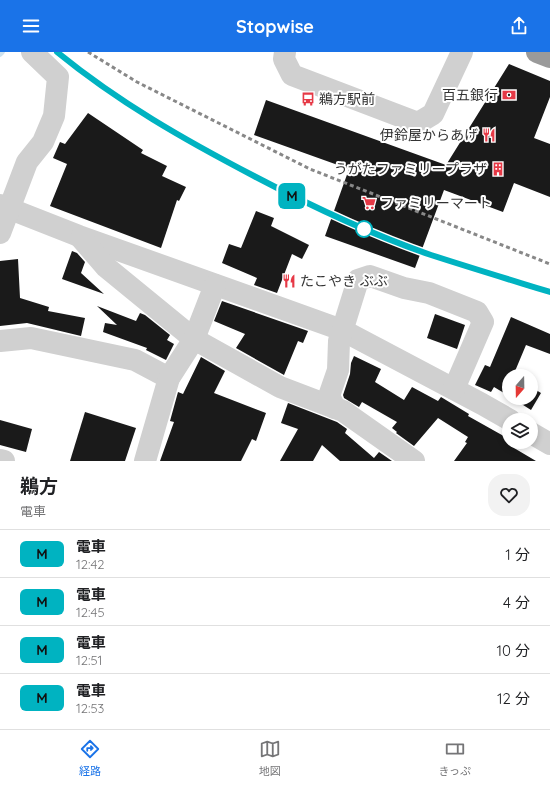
<!DOCTYPE html>
<html lang="ja">
<head>
<meta charset="utf-8">
<style>
	body { margin:0; font-family:Quicksand,"Noto Sans JP",sans-serif; background:#f2f2f2; color:#202124; height:100vh; display:flex; flex-direction:column; font-size:15px; white-space:nowrap }
	* { box-sizing:border-box; margin:0 }
	p { font-size:13px; color:#757577 }
	.icon { flex:none; width:22px; height:22px; fill:none; stroke:currentColor; stroke-width:2; stroke-linecap:round; stroke-linejoin:round }
	.map { position:relative; height:409px; overflow:hidden }
	.panel { display:flex; flex-direction:column; background:#fff; flex:1 }
	.panel>* { flex:none }
	.badge { padding:0 8px; border-radius:6px; font-size:14px; line-height:26px }
	.needle { width:26px; rotate:200deg }
	.buttons { position:absolute; left:502px; top:317px; display:grid; gap:8px }
	.buttons a { display:grid; place-items:center; width:36px; height:36px; border-radius:50%; background:#fff; box-shadow:0 2px 6px #0003; font-size:20px }
	.map>.badge { position:absolute; translate:-50% -50%; box-shadow:0 0 0 2px #fff }
	.round { display:grid; place-items:center; flex:none; width:42px; height:42px; border-radius:16px; background:#f2f2f2 }
	.summary { display:flex; align-items:center; justify-content:space-between; height:68px; padding:0 20px }
	h1 { font-size:19px; font-weight:700; line-height:30px }
	ul { padding:0; list-style:none }
	li { display:flex; align-items:center; gap:12px; height:48px; padding:0 20px; border-top:1px solid #e0e0e0 }
	li div { flex:1 }
	li b { display:block; font-size:15px }
	li em { font-style:normal }
	li .badge { min-width:44px; font-weight:700; text-align:center }
	header { display:flex; justify-content:space-between; align-items:center; height:52px; padding:0 20px; background:#1a73e8; color:#fff; font-size:18px; font-weight:700 }
	.tab-bar { display:flex; justify-content:space-around; align-items:center; height:56px; border-top:1px solid #e0e0e0; background:#fff; font-size:11px; color:#757577 }
	.tab-bar a { display:grid; justify-items:center; gap:2px }
	.tab-bar .active { color:#1a73e8 }
	.map>svg:first-child { display:block }
</style>
</head>
<body>
<header><svg class="icon" aria-label="menu" viewBox="0 0 24 24"><path d="M4 6h16M4 12h16M4 18h16"/></svg>Stopwise<svg class="icon" aria-label="share" viewBox="0 0 24 24"><path d="M12 15V3M7 8l5-5 5 5M5 13v7h14v-7"/></svg></header>
<div class="map">
<svg width="550" height="409" viewBox="0 0 550 409">
	<rect width="100%" height="100%" fill="#fff"/>
	<g fill="none" stroke-linecap="round" stroke-linejoin="round">
		<path stroke="#cfe2ee" stroke-width="5.5" d="M0,2L2,0"/>
	</g>
	<g fill="#1a1a1a">
		<path d="M509,12L550,29V45L534,86L550,92V145L514,131L503,160L444,138L415,216L325,184L349,117L254,83L266,48L446,113Z"/>
		<path d="M88,61L143,98L141,101L167,114L162,124L186,135L179,149L177,148L161,196L50,154L67,112L53,106L60,90L65,92Z"/>
		<path d="M256,159L274,166L271,174L309,193L302,207L292,202L277,241L254,233L257,226L222,211L229,192L241,196Z"/>
		<path d="M72,199L77,201L85,210L81,221L104,242L62,227Z"/>
		<path d="M18,207L20,246L49,255L48,259L85,266L81,284L27,271L0,274V209Z"/>
		<path d="M222,249L308,279L303,291L298,289L284,323L236,296L245,282L214,269Z"/>
		<path d="M97,254L136,269L140,261L145,263L170,283L167,288L174,292L166,308L146,298L147,296L103,280L105,271L117,273Z"/>
		<path d="M435,262L465,273L457,297L427,286Z"/>
		<path d="M511,265L550,282V302L526,293L513,324H509V344L494,335L491,340L475,333L485,313L490,315Z"/>
		<path d="M354,304L381,317L375,330L404,348L412,335L438,349L441,345L469,362L468,364L509,387V390H513L517,392L514,396L536,409H454L467,391L465,390L468,385L438,366L414,394L396,381L397,380L392,376L397,370L362,350L359,355L344,346L343,343L350,322L351,311Z"/>
		<path d="M201,305L225,319L214,341L266,361L256,389L252,387L241,409H160L174,370L170,369L178,340L183,342Z"/>
		<path d="M531,335L541,341L531,358L512,346H531Z"/>
		<path d="M288,351L337,370L347,377L345,381L374,406L379,400L392,409H340L322,393L313,409H280L298,377L281,371Z"/>
		<path d="M85,360L136,376L125,409H70Z"/>
		<path d="M0,368L32,377L26,400L0,393Z"/>
	</g>
	<g fill="none" stroke-linecap="round" stroke-linejoin="round">
		<g stroke="#d0d0d0" stroke-width="22">
			<path d="M285,0L284,7L292,23L418,71L433,62L462,0"/>
			<path d="M0,153L79,184L342,278L482,352L510,368"/>
			<path d="M0,181L27,110L43,90L54,64L58,25L32,0"/>
			<path d="M81,186L106,215L194,287L280,335L343,359L414,409"/>
			<path d="M0,289L31,286L135,308L169,326"/>
			<path d="M335,356L329,344L338,318L339,289L358,228L370,224L404,236L429,241L477,260L483,270L454,337"/>
			<path d="M531,381L550,392"/>
			<path d="M0,408L4,409"/>
			<path d="M145,409L169,326L194,287L215,233"/>
		</g>
		<path stroke="#9a9a9a" stroke-width="22" d="M537,0L550,5"/>
		<g stroke="#888" stroke-width="3" stroke-dasharray="4 3" stroke-linecap="butt">
			<path d="M57,0C116,48 181,87 249,122C308,153 368,181 431,203C471,216 511,228 550,240"/>
			<path d="M88,0L137,30L310,117L550,212"/>
		</g>
	</g>
	<g fill="none" stroke-linecap="round" stroke-linejoin="round">
		<g stroke="#fff" stroke-width="9">
			<path id="line" d="M57,0C118,50 185,88 254,124C311,154 370,182 431,203C471,216 511,228 550,240"/>
		</g>
		<use href="#line" stroke="#00b3c1" stroke-width="6"/>
	</g>
	<defs>
		<g id="bank-bare" transform="scale(1.08)"><path d="M-6-4H6V4H-6ZM0-2.3a2.3 2.3 0 1 0 0 4.6a2.3 2.3 0 1 0 0-4.6Z" fill="#e63946" stroke="#fff" stroke-width="2.5" paint-order="stroke"/></g>
		<g id="bus-bare" transform="scale(1.08)"><path d="M-5-6H5V4H4V6H2V4H-2V6H-4V4H-5ZM-3.5-4V0h7V-4ZM-3.5 1.2v1.5H-2V1.2ZM2 1.2v1.5H3.5V1.2Z" fill="#e63946" stroke="#fff" stroke-width="2.5" paint-order="stroke"/></g>
		<g id="restaurant-bare" transform="scale(1.08)"><path d="M-5-6h1v4h1v-4h1v4h1v-4h1v5L-1.5 .5V6h-2V.5L-5-1ZM5-6V6H3V1.5H1.5Q1.5-4 5-6Z" fill="#e63946" stroke="#fff" stroke-width="2.5" paint-order="stroke"/></g>
		<g id="building-bare" transform="scale(1.08)"><path d="M-4-6H4V6H1V3H-1V6H-4ZM-2.5-4.3h1.7v1.8h-1.7ZM.8-4.3h1.7v1.8H.8ZM-2.5-1h1.7V.8h-1.7ZM.8-1h1.7V.8H.8Z" fill="#e63946" stroke="#fff" stroke-width="2.5" paint-order="stroke"/></g>
		<g id="supermarket-bare" transform="scale(1.08)"><path d="M-6-5.5h2.5l.6 2H6L4.5 2H-2.5L-4.4-4H-6ZM-1.5 3.2a1.3 1.3 0 1 0 .1 0ZM3 3.2a1.3 1.3 0 1 0 .1 0Z" fill="#e63946" stroke="#fff" stroke-width="2.5" paint-order="stroke"/></g>
	</defs>
	<g fill-rule="evenodd">
		<use href="#bank-bare" x="509" y="43"/>
		<use href="#bus-bare" x="308" y="47"/>
		<use href="#restaurant-bare" x="489" y="83"/>
		<use href="#building-bare" x="498" y="117"/>
		<use href="#supermarket-bare" x="369" y="151"/>
		<use href="#restaurant-bare" x="289" y="229"/>
	</g>
	<circle fill="#fff" stroke="#00b3c1" stroke-width="2" cx="364" cy="177" r="8"/>
	<g text-anchor="middle" stroke-width="4" stroke-linejoin="round" paint-order="stroke">
		<g font-size="14" fill="#333" stroke="#fff" text-anchor="end">
			<text x="498" y="48">百五銀行</text>
			<text x="319" y="52" text-anchor="start">鵜方駅前</text>
			<text x="478" y="88">伊鈴屋からあげ</text>
			<text x="487" y="122">うがたファミリープラザ</text>
			<text x="380" y="156" text-anchor="start">ファミリーマート</text>
			<text x="300" y="234" text-anchor="start">たこやき ぶぶ</text>
		</g>
	</g>
</svg>
<div class="buttons">
<a><svg class="needle" viewBox="-14 -14 28 28"><path d="M0-13l5 13h-10z" fill="#e53935"/><path d="M0 13l5-13h-10z" fill="#757577"/></svg></a>
<a><svg class="icon" aria-label="layers" viewBox="0 0 24 24"><path d="M12 4l9 5-9 5-9-5zM3 14l9 5 9-5"/></svg></a>
</div>
<b class="badge" style="left:292px;top:144px;background:#00b3c1;color:#111">M</b>
</div>
<section class="panel">
<div class="summary"><div><h1>鵜方</h1><p>電車</p></div><a class="round"><svg class="icon" aria-label="heart" viewBox="0 0 24 24"><path d="M12 20l-8-8c-3-5 5-10 8-4 3-6 11-1 8 4z"/></svg></a></div>
<ul>
<li><span class="badge" style="background:#00b3c1;color:#111">M</span><div><b>電車</b><p>12:42</p></div><em>1 分</em></li>
<li><span class="badge" style="background:#00b3c1;color:#111">M</span><div><b>電車</b><p>12:45</p></div><em>4 分</em></li>
<li><span class="badge" style="background:#00b3c1;color:#111">M</span><div><b>電車</b><p>12:51</p></div><em>10 分</em></li>
<li><span class="badge" style="background:#00b3c1;color:#111">M</span><div><b>電車</b><p>12:53</p></div><em>12 分</em></li>
</ul>
</section>
<nav class="tab-bar">
<a class="active"><svg class="icon" aria-label="directions" viewBox="0 0 24 24"><path d="M12 3l9 9-9 9-9-9zM9 14v-3h6M13 9l2 2-2 2"/></svg>経路</a>
<a><svg class="icon" aria-label="map" viewBox="0 0 24 24"><path d="M3 6l6-2 6 2 6-2v14l-6 2-6-2-6 2zM9 4v14M15 6v14"/></svg>地図</a>
<a><svg class="icon" aria-label="tickets" viewBox="0 0 24 24"><path d="M3 7h18v10H3zM15 7v10"/></svg>きっぷ</a>
</nav>
</body>
</html>
